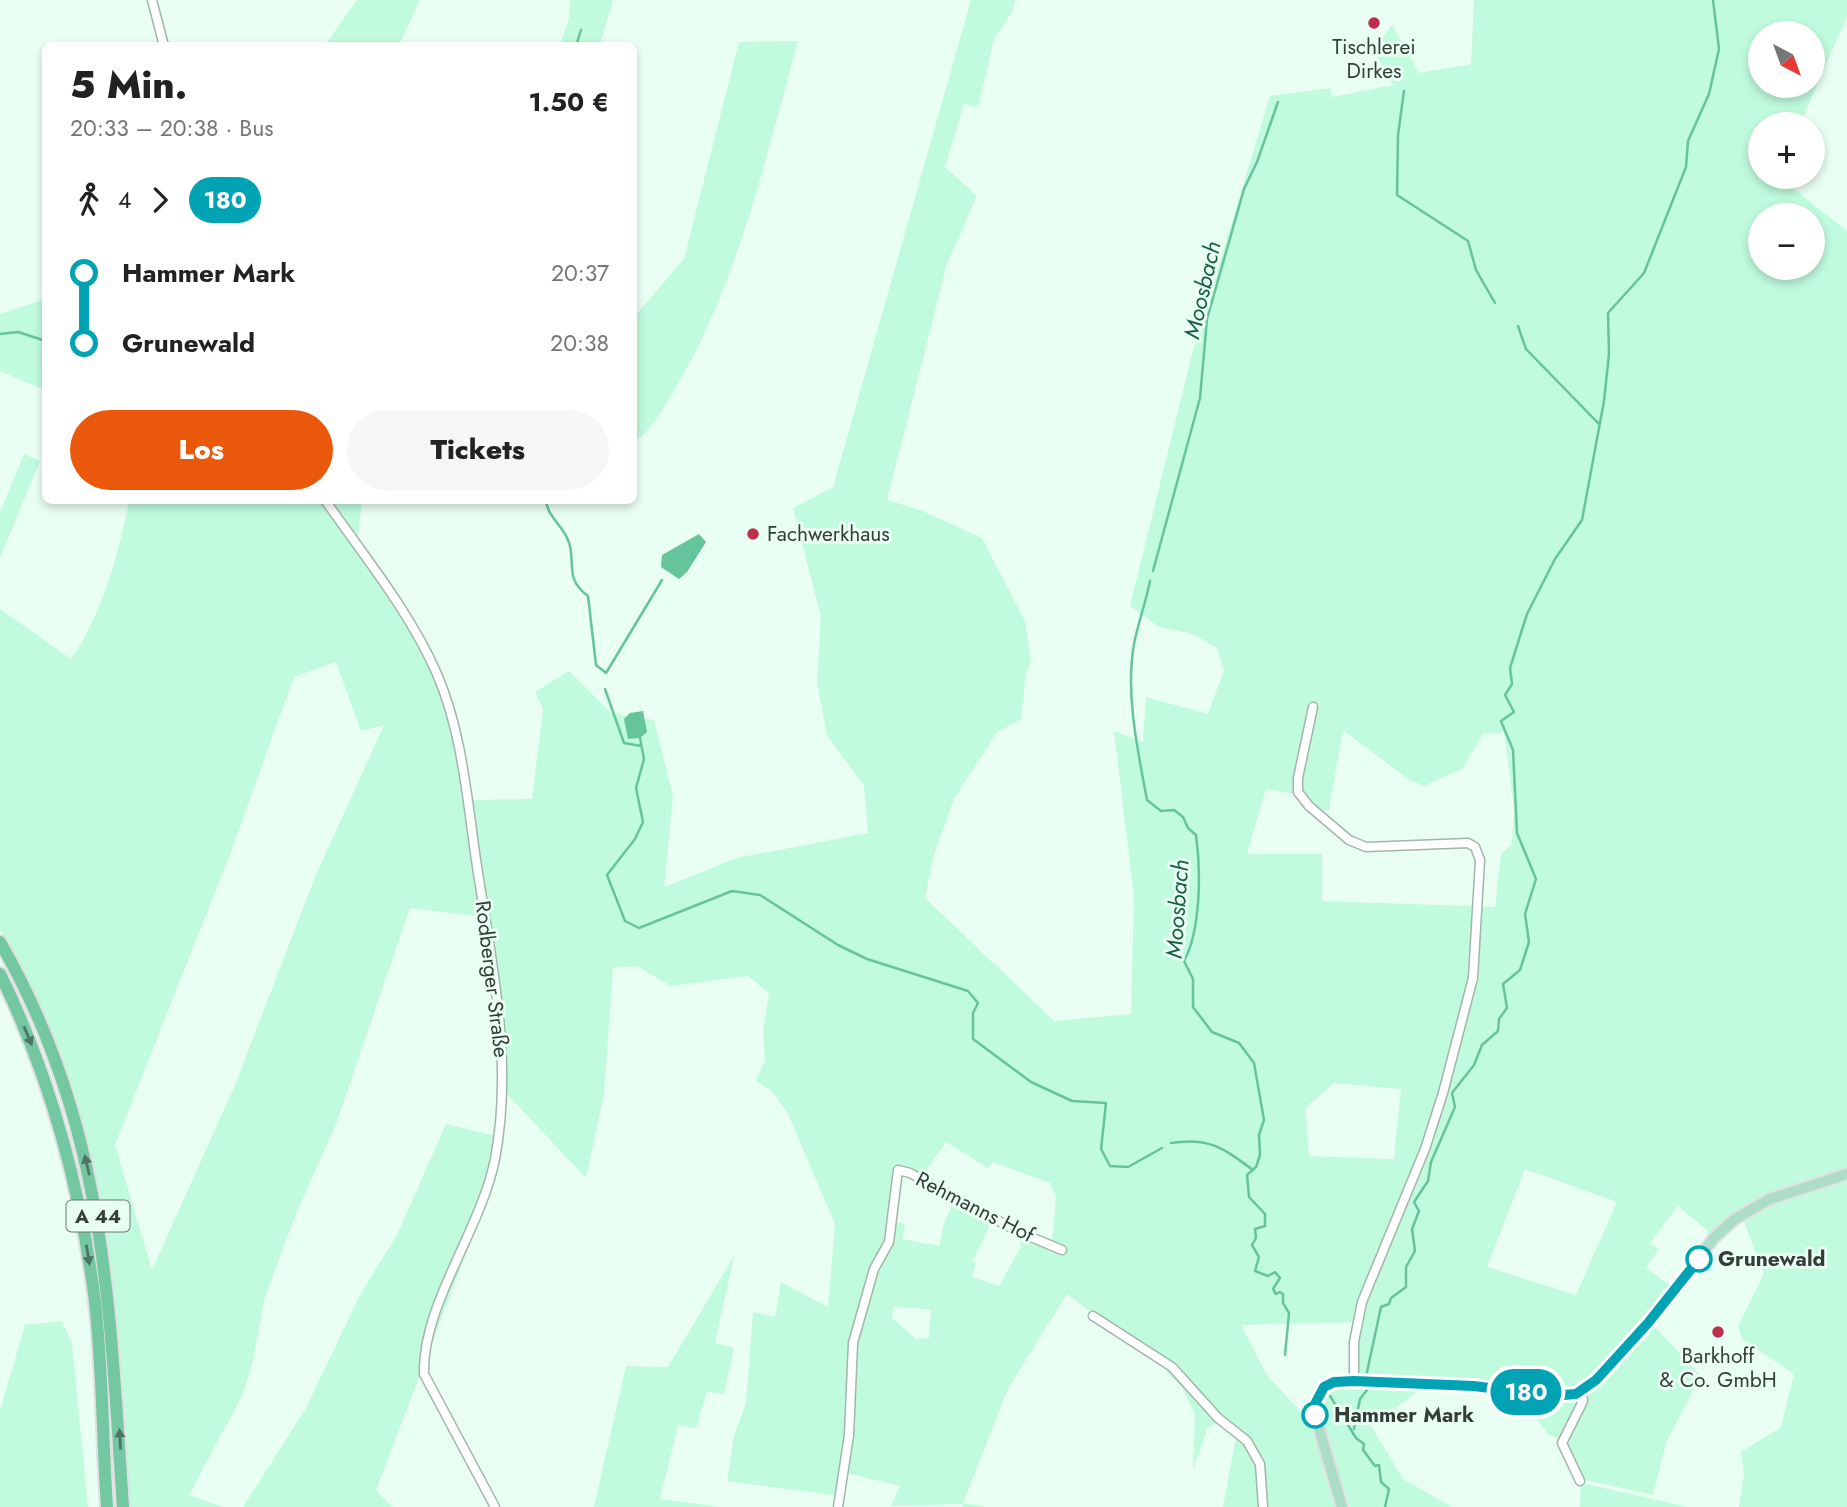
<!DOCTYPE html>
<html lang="de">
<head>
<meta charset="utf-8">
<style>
	body { margin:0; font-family:Jost,sans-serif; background:#f6f6f6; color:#222; height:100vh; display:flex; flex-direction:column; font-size:26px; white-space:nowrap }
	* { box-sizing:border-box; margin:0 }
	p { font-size:23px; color:#767676 }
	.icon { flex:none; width:38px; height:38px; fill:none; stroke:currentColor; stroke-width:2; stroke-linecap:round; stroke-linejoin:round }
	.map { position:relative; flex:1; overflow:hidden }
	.side { position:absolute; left:42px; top:42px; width:595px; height:462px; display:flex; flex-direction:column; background:#fff; border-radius:10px; box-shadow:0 4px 10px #0003 }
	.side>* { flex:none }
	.badge { padding:0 14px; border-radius:23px; font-size:24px; line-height:46px }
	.needle { width:46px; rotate:139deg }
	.buttons { position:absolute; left:1748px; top:21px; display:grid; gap:14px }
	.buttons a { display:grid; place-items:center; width:77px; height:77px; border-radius:50%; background:#fff; box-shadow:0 4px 10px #0003; font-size:35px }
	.map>.badge { position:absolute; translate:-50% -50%; box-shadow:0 0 0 4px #fff }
	.legs { display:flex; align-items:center; gap:10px; height:77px; padding:0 28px; font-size:23px }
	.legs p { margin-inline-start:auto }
	.summary { display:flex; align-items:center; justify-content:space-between; height:119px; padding:0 28px }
	h1 { font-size:38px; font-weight:800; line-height:52px }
	.cta { display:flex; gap:14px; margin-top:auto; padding:14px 28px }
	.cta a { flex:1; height:80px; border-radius:42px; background:#ea580c; color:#fff; font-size:28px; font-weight:800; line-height:80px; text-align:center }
	.cta a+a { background:#f6f6f6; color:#222 }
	ul { padding:0 28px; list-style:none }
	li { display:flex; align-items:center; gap:24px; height:70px; font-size:26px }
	li i { display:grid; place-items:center; width:10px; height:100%; margin:0 9px; background:currentColor }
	li i::after { content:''; width:18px; height:18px; margin:-9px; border:5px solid; border-radius:50%; background:#fff }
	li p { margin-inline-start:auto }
	li:first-child i { background:linear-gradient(#0000 50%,currentColor 0) }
	li:last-child i { background:linear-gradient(currentColor 50%,#0000 0) }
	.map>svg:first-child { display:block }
</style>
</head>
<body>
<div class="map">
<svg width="1847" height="1507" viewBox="0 0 1847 1507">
	<rect width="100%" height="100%" fill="#e9fff4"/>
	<g fill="#c0fbde" fill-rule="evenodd">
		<path d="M357,0H420L399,45H325Z"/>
		<path d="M570,0H613L600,45H560L569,18Z"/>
		<path d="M971,0H1015L1012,12L994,40L978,107L964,104L945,167L977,196L947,264L887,500L920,510L982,538L1025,621L1031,660L1026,673L1021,720L997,732L954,799L934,854L925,898L1054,1021L1131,1014L1134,897L1114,731L1143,742L1146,697L1208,714L1224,670L1217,648L1193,634L1159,627L1130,606L1192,354L1270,96L1330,88L1332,97L1393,85L1373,49L1392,25L1419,73L1471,64L1474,0H1847V17L1800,124H1760V177H1779L1847,231V1507H1739L1744,1474L1741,1452L1781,1427L1794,1374L1742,1339L1738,1326L1764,1274L1743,1219L1711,1248L1652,1324L1701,1376L1666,1442L1653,1495L1710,1507L1580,1479L1564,1445L1591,1390L1559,1392L1357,1378L1359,1322L1241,1325L1267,1375L1310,1422L1340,1507H1223L1236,1437L1217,1423L1208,1427L1193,1471L1195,1415L1182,1387L1167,1373L1162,1358L1123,1336L1067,1294L1008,1389L963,1503L987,1507H963L962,1504L891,1506L900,1486L843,1472L840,1496L727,1481L734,1436L746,1403L753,1312L775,1317L781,1282L828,1307L835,1224L788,1114L773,1092L756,1081L765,1060L763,1032L769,993L748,976L671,986L637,966L613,968L604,1095L586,1178L507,1094L502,1013L470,800L532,799L543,709L535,692L569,671L611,713L654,720L673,796L664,887L737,858L868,833L864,786L827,735L817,682L821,617L793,508L833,487ZM1760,33H1813V86H1760ZM1760,215H1813V268H1760ZM1343,730L1408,779L1424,786L1462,769L1483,734L1504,732L1514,808L1512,844L1501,854L1495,907L1322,901V854H1247L1266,789L1301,795L1317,810H1329ZM1334,1083L1401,1089L1394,1159L1309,1156L1305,1108ZM946,1142L988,1168L993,1162L1050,1183L1056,1196L1052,1243L1019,1230L922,1176ZM1525,1169L1617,1202L1576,1295L1487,1267ZM904,1173L955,1200L944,1223L939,1246L902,1239L905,1224L895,1222L897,1177ZM1678,1206L1708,1231L1707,1241L1673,1288L1646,1268L1659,1249L1650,1243ZM993,1219L1019,1234L1021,1247L999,1286L972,1277L976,1263L972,1262ZM894,1306L931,1310L929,1338L916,1339L892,1318Z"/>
		<path d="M798,41C765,161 736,291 670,397C660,414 650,432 634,442V317L684,259L739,42Z"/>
		<path d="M45,299H46L45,390L0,371V314Z"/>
		<path d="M24,454L40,461L0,558V512Z"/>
		<path d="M129,501H321L422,646L451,719L484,917L410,908L335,1127L297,1211L265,1297L253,1361L243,1394L189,1495L223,1507H129C122,1310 105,1102 0,930V609L71,659C102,615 119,553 129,501ZM336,662L361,731L384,725L315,877L235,1085L152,1270L115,1145L229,857L294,677Z"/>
		<path d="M331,501H362L357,543Z"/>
		<path d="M446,1124L504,1138L479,1220L376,1490L392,1507H243L306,1408L361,1293L397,1235Z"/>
		<path d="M734,1256L715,1343L734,1348L724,1394L707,1392L696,1428L678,1425L660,1499L721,1507H594L626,1366L668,1367Z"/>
		<path d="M62,1321L72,1344L88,1507H0V1411L25,1325Z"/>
		<path d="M1354,1385L1422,1388L1371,1426L1403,1479L1452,1507H1349C1344,1482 1310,1417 1325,1396C1331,1387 1344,1386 1354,1385Z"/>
		<path d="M1522,1395L1577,1398L1579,1402L1563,1439L1548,1435Z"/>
		<path d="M1581,1483L1688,1507H1580Z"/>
	</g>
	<g fill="#66c49b">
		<path d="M699,534L706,542L687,572L679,579L661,567L662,555Z"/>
		<path d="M643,711L647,732L640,738L628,739L624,719L630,713Z"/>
	</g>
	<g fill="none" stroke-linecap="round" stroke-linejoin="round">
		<g stroke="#66c49b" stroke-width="2.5">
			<path d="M576,46L581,30"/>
			<path d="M1404,91L1398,135L1397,195L1468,241L1476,270L1495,303"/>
			<path d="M1518,326L1526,349L1599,424"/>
			<path d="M0,334L18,332L46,341"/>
			<path d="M546,500C547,516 562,525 568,540C577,561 563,578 588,596L596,665L606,673L662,580"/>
			<path d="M1153,571L1200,398L1207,319L1244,189L1257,162L1278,102"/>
			<path d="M1150,581C1146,602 1138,623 1134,644C1125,693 1138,752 1147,800L1161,811L1174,810L1183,817L1188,828L1196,835C1201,870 1201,930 1184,961L1193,979V1007L1212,1032L1239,1043L1254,1063L1264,1120L1259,1135L1260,1155L1256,1167L1247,1175L1249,1197L1265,1214V1226L1255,1229L1256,1238L1252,1245L1259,1257L1255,1271L1268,1276L1275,1272L1280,1278L1273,1289L1276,1294L1280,1292L1283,1294V1303L1289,1313L1285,1355"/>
			<path d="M605,689L624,743L641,746"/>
			<path d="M640,738L644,759L636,788L643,822L635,839L607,875L625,921L639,928L732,891L760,895L838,945L867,959L968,991L978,1003L973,1013V1039L1031,1082L1072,1101L1106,1103L1101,1149L1110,1166L1128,1167L1162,1148"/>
			<path d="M1171,1143C1209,1137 1223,1148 1253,1170"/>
			<path d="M1367,1372L1381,1307L1389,1304L1391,1298L1406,1287V1267L1415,1251L1412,1229L1419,1211L1414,1202L1428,1181L1431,1162L1455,1107L1452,1093L1474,1065L1482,1045L1498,1031L1499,1019L1507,1008L1503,984L1520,970L1529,942L1525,914L1536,879L1517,833L1513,750L1501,721L1514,712L1505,695L1512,684L1510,668L1527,614L1555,559L1582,520L1604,401L1609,354L1608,313L1644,273L1686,167L1688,141L1709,94L1719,49L1713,0"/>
			<path d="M1330,1396L1356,1438L1364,1444L1363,1450L1375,1466L1379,1465L1381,1482L1389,1489L1385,1507"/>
			<path d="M1354,1429L1360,1399L1367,1390"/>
		</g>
		<g stroke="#a1b6ab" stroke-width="11">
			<g id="minor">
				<path d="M152,0L164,46"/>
				<path d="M325,500C364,556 410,612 437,674C462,732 467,798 476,860C491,960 514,1059 495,1159C481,1230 422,1305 424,1374L495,1507"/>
				<path d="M1313,707L1298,778V792L1309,806L1349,840L1366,847L1468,843L1475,847L1480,860L1473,978L1443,1093L1425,1149L1362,1302L1354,1342V1381"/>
				<path d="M1093,1316L1172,1367L1218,1418L1247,1441L1260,1464L1263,1507"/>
				<path d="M1580,1481L1562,1443L1583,1401L1582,1392"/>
				<path d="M838,1507L849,1435L853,1343L874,1269L889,1242L898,1170L910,1173L1019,1232L1062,1250"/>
			</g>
		</g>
		<g stroke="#dfe0df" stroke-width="14">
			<path id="major" d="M1342,1507L1315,1415L1316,1402L1324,1387L1347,1381L1474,1386L1551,1396L1576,1394L1596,1380L1648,1323L1714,1238L1735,1219L1770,1199L1847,1174"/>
		</g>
		<g stroke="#dfe0df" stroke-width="16">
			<g id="highway">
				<path d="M0,942C106,1126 109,1302 123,1507"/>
				<path d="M0,974C50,1076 79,1182 94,1294C103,1365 102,1436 107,1507"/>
			</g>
		</g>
		<use href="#minor" stroke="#fff" stroke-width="8"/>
		<use href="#major" stroke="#abddc7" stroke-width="10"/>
		<use href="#highway" stroke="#73c7a1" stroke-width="12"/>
	</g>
	<defs><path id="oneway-solid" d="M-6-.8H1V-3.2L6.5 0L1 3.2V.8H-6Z" transform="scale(1.75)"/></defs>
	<g fill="#4e7463">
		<use href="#oneway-solid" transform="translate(28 1036) rotate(67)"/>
		<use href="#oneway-solid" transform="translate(87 1165) rotate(-103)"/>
		<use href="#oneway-solid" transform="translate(88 1255) rotate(81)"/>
		<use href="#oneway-solid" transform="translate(120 1439) rotate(-93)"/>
	</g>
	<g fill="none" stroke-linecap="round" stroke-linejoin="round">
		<g stroke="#fff" stroke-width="16">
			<path id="line-1" d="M1315,1415L1316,1402L1324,1387L1334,1382L1354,1381L1474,1386L1551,1396L1576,1394L1596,1380L1648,1323L1699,1259"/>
		</g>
		<use href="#line-1" stroke="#00a3b4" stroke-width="10"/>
	</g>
	<g fill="#be2e4e" stroke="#e9fff4" stroke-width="2.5">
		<circle cx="1374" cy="23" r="7"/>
		<circle cx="753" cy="534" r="7"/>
		<circle cx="1718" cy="1332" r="7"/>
	</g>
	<g fill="#fff" stroke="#00a3b4" stroke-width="3.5">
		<circle cx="1699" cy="1259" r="12"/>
		<circle cx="1315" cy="1415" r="12"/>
	</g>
	<g text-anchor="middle" stroke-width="6" stroke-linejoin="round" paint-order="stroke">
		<rect fill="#e9fff4" stroke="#6b7771" stroke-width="2" x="66.5" y="1200.5" width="63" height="31" rx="5"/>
		<g font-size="19" font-weight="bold" fill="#353d39">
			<text x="98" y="1223">A 44</text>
		</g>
		<g font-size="21" fill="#353d39" stroke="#e9fff4">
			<text x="1374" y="54">Tischlerei<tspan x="1374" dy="24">Dirkes</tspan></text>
			<text x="767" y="541" text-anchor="start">Fachwerkhaus</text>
			<text x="1718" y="1363">Barkhoff<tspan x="1718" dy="24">&amp; Co. GmbH</tspan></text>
		</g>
		<g font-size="21" fill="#353d39" stroke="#e9fff4">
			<text transform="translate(492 979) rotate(83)" y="7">Rodberger Straße</text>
			<text transform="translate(975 1207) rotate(27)" y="7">Rehmanns Hof</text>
		</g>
		<g font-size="21" font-weight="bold" fill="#353d39" stroke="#e9fff4" text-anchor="start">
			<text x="1718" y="1266">Grunewald</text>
			<text x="1334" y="1422">Hammer Mark</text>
		</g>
		<g font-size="23" font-style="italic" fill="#175f44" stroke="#e9fff4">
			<text transform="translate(1202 290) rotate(-77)" y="8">Moosbach</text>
			<text transform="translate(1177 909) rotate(-86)" y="8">Moosbach</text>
		</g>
	</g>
</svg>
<div class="buttons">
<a><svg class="needle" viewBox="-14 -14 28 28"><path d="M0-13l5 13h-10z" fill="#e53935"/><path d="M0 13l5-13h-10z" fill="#767676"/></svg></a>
<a>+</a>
<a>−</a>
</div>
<b class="badge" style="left:1526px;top:1392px;background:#00a3b4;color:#fff">180</b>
<section class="side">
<div class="summary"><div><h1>5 Min.</h1><p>20:33 – 20:38 · Bus</p></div><b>1.50 €</b></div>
<div class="legs"><svg class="icon" aria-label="walk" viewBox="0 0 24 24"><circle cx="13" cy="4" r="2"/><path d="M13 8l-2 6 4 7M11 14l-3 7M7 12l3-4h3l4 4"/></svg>4<svg class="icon" aria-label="forward" viewBox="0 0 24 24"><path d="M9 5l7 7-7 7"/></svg><b class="badge" style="background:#00a3b4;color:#fff">180</b></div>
<ul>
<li><i style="color:#00a3b4"></i><b>Hammer Mark</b><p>20:37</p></li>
<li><i style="color:#00a3b4"></i><b>Grunewald</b><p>20:38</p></li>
</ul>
<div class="cta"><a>Los</a><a>Tickets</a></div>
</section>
</div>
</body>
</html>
